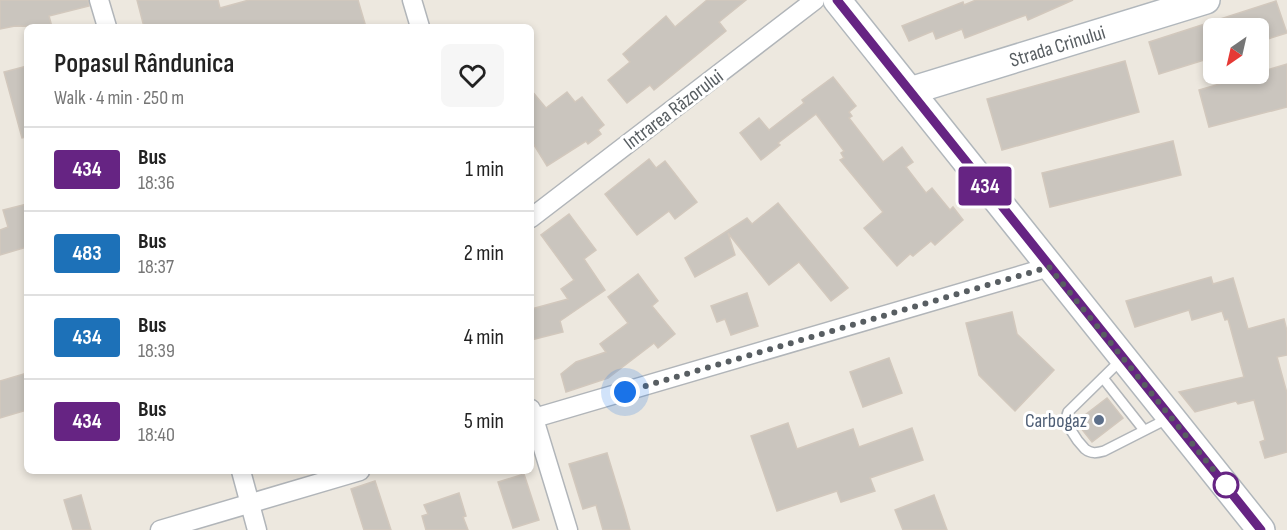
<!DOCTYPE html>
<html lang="en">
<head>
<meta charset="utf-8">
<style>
	body { margin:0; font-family:"Sofia Sans Condensed",sans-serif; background:#f6f6f6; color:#222; height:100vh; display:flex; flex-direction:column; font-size:22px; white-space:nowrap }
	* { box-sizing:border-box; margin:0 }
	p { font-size:20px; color:#767676 }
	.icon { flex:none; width:33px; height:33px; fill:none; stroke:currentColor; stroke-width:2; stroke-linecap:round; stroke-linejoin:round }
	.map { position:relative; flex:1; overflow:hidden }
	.side { position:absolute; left:24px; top:24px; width:510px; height:450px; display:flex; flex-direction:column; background:#fff; border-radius:9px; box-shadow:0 3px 9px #0003 }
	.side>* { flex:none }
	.badge { padding:0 12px; border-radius:4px; font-size:21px; line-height:39px }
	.needle { width:39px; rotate:214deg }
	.fabs { position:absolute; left:1203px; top:18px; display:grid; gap:12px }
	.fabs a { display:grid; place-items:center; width:66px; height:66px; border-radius:9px; background:#fff; box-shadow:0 3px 9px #0003; font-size:30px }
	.you { position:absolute; width:30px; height:30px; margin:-15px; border:4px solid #fff; border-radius:50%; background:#1a73e8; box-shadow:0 0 0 9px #1a73e833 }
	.map>.badge { position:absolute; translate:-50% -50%; box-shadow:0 0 0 3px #fff }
	.round { display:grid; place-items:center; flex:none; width:63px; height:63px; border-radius:9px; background:#f6f6f6 }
	.head { display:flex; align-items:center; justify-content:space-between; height:102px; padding:0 30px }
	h1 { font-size:28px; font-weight:600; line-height:45px }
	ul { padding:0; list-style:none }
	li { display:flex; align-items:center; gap:18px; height:84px; padding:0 30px; border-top:2px solid #e0e0e0 }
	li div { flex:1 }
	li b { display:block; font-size:22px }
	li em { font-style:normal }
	li .badge { min-width:66px; font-weight:700; text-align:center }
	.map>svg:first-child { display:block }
</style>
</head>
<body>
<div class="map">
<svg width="1287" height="530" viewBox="0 0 1287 530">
	<rect width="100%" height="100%" fill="#ede8df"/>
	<g fill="#cac5be" stroke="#d2c8bd" stroke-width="1.5">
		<path d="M0,0H88L89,6L49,16L52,27L15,26L0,29Z"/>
		<path d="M137,0H218L220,8L249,0H358L366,27H144Z"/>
		<path d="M707,0H746L719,22L726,31L654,90L650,85L627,103L608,80L630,62L623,54L666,16L675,27Z"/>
		<path d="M976,0H1073L1028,20L1026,15L965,38L962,29L936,39L933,31L909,41L902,26L963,2L964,5Z"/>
		<path d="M1276,1L1287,33L1258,42V28H1214V57L1159,74L1149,42Z"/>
		<path d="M1125,61L1139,112L1002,150L987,99Z"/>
		<path d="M1287,64V107L1209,127L1199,90Z"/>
		<path d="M27,66V137L22,138L4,72Z"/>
		<path d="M833,77L856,106L849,112L852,116L849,118L883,162L902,147L913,162L906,167L926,193L932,188L950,210L953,207L963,220L935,245L931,241L913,256L910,254L897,266L864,228L883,212L840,160L844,158L841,153L844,151L816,114L778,143L780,145L761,160L740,133L759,118L769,130L804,103L802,100Z"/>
		<path d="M531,90L546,108L567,92L575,102L582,97L604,125L598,130L601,134L588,144L586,141L547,166L531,140Z"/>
		<path d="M1173,141L1181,175L1050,207L1042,173Z"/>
		<path d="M649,159L656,168L665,161L697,202L675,219L669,211L637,235L605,194Z"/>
		<path d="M778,203L848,288L831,301L799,262L769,285L728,233L735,255L695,277L685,258L747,218L752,224Z"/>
		<path d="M27,204V247L0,255V230L8,227L3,210Z"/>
		<path d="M569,214L596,250L584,259L605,290L560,321L563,332L531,340V309L568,299L561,289L574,280L541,235Z"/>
		<path d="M638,274L658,301L652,306L675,334L658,348L654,343L608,378L566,392L561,374L576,362L606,352L600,344L628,323L608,297Z"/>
		<path d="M1211,277L1213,284L1233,278L1248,329L1284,319L1287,331V355L1277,357L1287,393V452L1265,458L1260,442L1265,440L1254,400L1238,404L1236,401L1195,412L1179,392L1244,377L1228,319L1225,320L1222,311L1192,320L1189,310L1135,327L1126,301Z"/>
		<path d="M747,293L758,326L731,335L725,319L717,322L711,306Z"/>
		<path d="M1012,312L1017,334L1054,370L1015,411L979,375L966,323Z"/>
		<path d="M889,358L902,393L863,407L850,372Z"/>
		<path d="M27,373V410L0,418V381Z"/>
		<path d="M1107,398L1123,418L1092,442L1076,422Z"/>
		<path d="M788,423L797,449L853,429L859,447L912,428L923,460L870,478L875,491L841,502L837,491L777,511L751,436Z"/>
		<path d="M607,453L625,512L630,530H603L596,505L583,509L569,464Z"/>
		<path d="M524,474L539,520L513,528L498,482Z"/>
		<path d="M375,481L391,530H364L351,489Z"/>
		<path d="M459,493L466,516L463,517L468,530H426L422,516L428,514L424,505Z"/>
		<path d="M81,495L91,530H73L64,500Z"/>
		<path d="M934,495L947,530H903L895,510Z"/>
	</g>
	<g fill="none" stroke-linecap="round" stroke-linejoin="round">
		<g stroke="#b1b5b9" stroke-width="12">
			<g id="lane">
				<path d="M1121,360L1068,412C1063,422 1077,441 1085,449C1091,454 1097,453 1104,451L1167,419"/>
				<path d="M1103,378L1144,430"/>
			</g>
		</g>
		<g stroke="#b1b5b9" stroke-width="21">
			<g id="street">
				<path d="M99,0L107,27"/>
				<path d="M412,0L420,27"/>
				<path d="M531,218L815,0"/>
				<path d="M531,409L568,530"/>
				<path d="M531,419L1049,267"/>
				<path d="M241,471L257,530"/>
				<path d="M160,530L360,471"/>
			</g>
		</g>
		<g stroke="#b1b7bc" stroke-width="30">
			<g id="secondary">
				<path d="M837,0L1261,530"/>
				<path id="s1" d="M910,91L1206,0"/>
			</g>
		</g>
		<use href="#lane" stroke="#fff" stroke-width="9"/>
		<use href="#street" stroke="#fff" stroke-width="18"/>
		<use href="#secondary" stroke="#fff" stroke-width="27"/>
	</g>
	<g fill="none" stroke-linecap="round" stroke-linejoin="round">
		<g stroke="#fff" stroke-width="14">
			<path id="line" d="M837,0L1261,530"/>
		</g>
		<use href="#line" stroke="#662483" stroke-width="9"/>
		<path stroke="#585e62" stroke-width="6" stroke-dasharray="0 10.8" d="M625,392L1049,267L1229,489L1226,485"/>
	</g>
	<circle fill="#5c6f8a" stroke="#fff" stroke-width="2" cx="1099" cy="420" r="6"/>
	<circle fill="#fff" stroke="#662483" stroke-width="3" cx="1226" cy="485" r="12"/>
	<g text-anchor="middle" stroke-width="6" stroke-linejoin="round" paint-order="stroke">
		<g font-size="20" fill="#585e62" stroke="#fff">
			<text dy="7" stroke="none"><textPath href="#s1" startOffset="154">Strada Crinului</textPath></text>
			<text transform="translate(673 109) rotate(-37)" y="7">Intrarea Răzorului</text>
		</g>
		<g font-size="20" fill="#4e5e75" stroke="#fff" text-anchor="end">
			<text x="1087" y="427">Carbogaz</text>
		</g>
	</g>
</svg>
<div class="fabs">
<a><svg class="needle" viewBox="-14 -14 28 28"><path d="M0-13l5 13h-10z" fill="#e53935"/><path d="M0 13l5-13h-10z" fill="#767676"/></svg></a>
</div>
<div class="you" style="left:625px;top:392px"></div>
<b class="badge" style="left:985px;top:186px;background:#662483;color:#fff">434</b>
<section class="side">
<div class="head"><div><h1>Popasul Rândunica</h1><p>Walk · 4 min · 250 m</p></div><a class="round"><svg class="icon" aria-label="heart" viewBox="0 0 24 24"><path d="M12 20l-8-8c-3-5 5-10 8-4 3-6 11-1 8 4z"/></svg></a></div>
<ul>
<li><span class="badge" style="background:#662483;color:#fff">434</span><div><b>Bus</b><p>18:36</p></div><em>1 min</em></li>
<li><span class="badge" style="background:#1d71b8;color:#fff">483</span><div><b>Bus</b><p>18:37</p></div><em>2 min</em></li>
<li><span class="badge" style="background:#1d71b8;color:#fff">434</span><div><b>Bus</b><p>18:39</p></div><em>4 min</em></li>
<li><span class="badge" style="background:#662483;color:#fff">434</span><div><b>Bus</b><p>18:40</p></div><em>5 min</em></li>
</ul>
</section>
</div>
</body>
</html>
